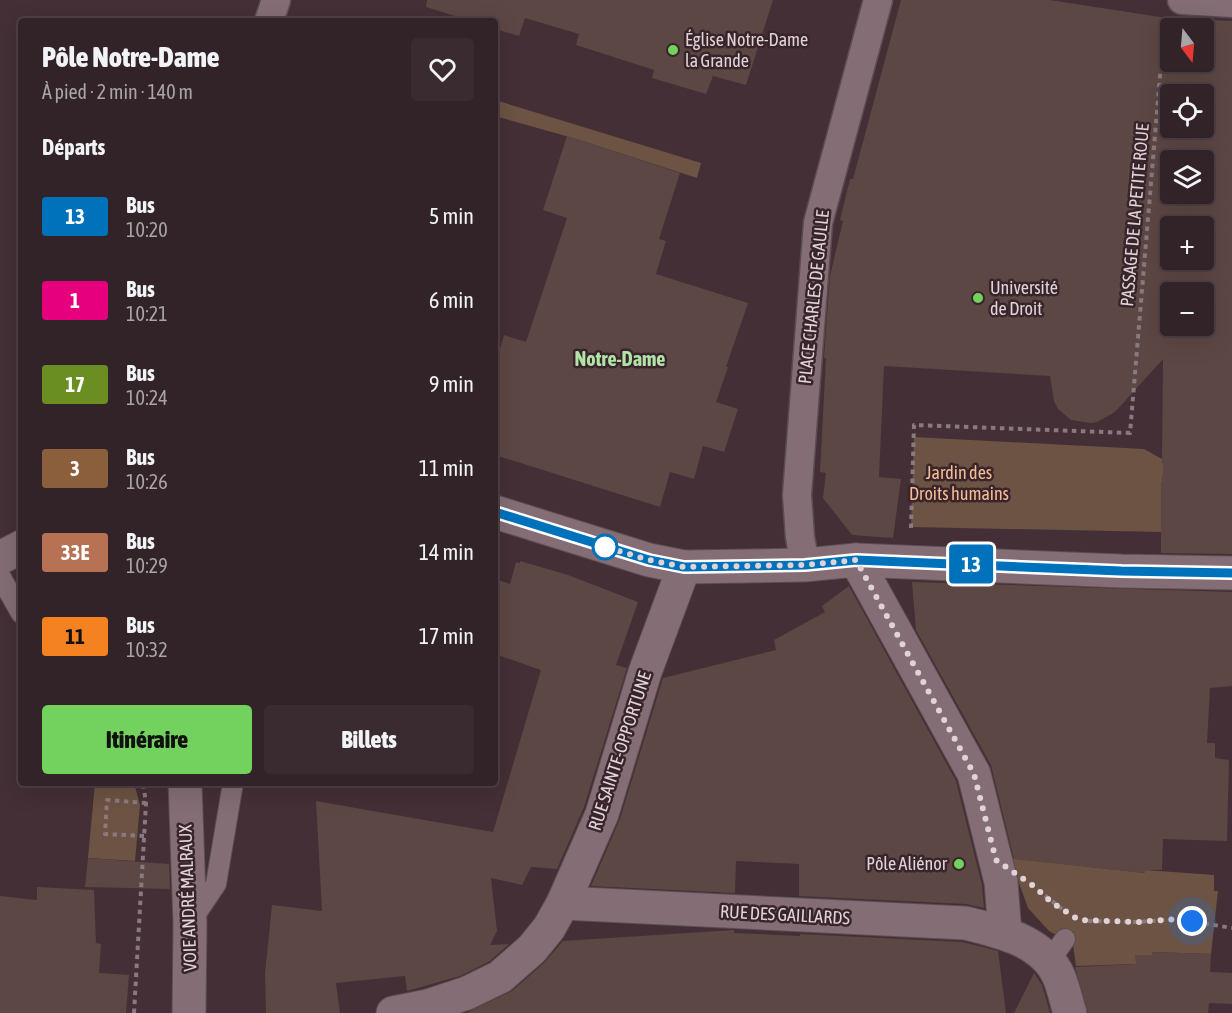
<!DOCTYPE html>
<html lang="fr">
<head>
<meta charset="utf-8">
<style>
	body { margin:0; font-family:"Asap Condensed",sans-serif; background:#3a2b30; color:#f1f3f6; height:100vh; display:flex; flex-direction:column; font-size:22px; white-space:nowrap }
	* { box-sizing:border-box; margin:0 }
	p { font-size:20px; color:#a8a4a8 }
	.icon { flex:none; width:33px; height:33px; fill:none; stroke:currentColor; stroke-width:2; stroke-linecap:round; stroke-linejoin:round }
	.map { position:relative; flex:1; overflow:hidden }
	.details { position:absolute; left:18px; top:18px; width:480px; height:768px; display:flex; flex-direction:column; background:#322328; border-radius:6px; box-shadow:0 6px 24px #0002,0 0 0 2px #4d4045 }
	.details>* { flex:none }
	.badge { padding:0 12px; border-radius:4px; font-size:21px; line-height:39px }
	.needle { width:39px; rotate:164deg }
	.fabs { position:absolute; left:1160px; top:18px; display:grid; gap:12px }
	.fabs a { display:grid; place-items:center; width:54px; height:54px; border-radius:6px; background:#322328; box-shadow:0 6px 24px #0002,0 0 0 2px #4d4045; font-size:30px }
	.you { position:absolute; width:30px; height:30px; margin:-15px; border:4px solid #fff; border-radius:50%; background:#1a73e8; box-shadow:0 0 0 9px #1a73e833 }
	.map>.badge { position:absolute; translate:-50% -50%; box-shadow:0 0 0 3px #fff }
	h2 { padding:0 24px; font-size:22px; line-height:54px }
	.round { display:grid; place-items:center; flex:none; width:63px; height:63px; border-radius:6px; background:#3a2b30 }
	.head { display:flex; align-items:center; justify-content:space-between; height:102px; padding:0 24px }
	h1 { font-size:28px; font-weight:800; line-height:45px }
	.action { display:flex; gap:12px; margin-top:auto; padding:12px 24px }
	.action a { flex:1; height:69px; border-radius:6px; background:#72d25d; color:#111; font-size:24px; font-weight:800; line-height:69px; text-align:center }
	.action a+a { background:#3a2b30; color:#f1f3f6 }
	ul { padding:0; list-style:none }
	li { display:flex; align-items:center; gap:18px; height:84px; padding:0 24px }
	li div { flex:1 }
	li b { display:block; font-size:22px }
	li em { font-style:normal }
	li .badge { min-width:66px; font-weight:700; text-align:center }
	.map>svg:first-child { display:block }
</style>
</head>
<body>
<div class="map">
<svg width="1232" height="1013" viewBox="0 0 1232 1013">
	<rect width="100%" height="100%" fill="#432f35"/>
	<g fill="#6c5343">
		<path d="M495,100L701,163L697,178L573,138L495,116Z"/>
		<path d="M914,437L1144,449L1162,459L1164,469L1161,487V532L911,527Z"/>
		<path d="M95,783H134L140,805L135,861L88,858Z"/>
		<path d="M1010,858L1145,873V870L1214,875V891H1218L1211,954L1153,952L1152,955H1136V964L1076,966L1073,945L1049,931L1028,908Z"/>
	</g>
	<g fill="#5d4744" fill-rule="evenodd">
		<path d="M427,0H773L746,85L713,76L706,94L652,78L654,70L576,45L579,34L525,18L519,36L495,29V21H471L426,7Z"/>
		<path d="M901,0H1050L1173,19L1232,21V554L1161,553V487L1164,469L1162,459L1163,359L1115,412L1097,422L1091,423L1071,420L1058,409L1054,401L1050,376L884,366L879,477L901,479L893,538L852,535L823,498L826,473L820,472L826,358H824L830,276L843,221L840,220L850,179H853ZM1170,28H1203V62H1170ZM1170,94H1203V128H1170ZM1170,160H1203V194H1170ZM1170,226H1203V260H1170ZM1170,292H1203V326H1170Z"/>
		<path d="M567,136L680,173L659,239L666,241L656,274L748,303L726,367H728L716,402L738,409L724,452L703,446L694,479L670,472L660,507L495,455V366L504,335L526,342L567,218L543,210Z"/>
		<path d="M520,561L568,575L638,602L616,665L627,668L584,807L557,869L531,867L522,885L491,878L497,931L490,945L509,944L490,961L460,976L407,991L405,976L336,983L340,1013H266L265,973L272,905L322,911L316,801L493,832L541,670L495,654V579L510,584L516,562L520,563Z"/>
		<path d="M912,582L1232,592V686L1210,688L1207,743H1215V758L1229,760L1227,841L1163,839L1162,870H1145V873L1014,859L991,765L916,630Z"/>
		<path d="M849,586L956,781L982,885L984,908L966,904L799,896V864L736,861L735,893L591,886L620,819L663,678L776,650L774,640L825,612L822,606Z"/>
		<path d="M88,858L169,864L170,889L85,887Z"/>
		<path d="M37,887L94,890L96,943L101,944L99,973L129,975L126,1013H0V896L37,900Z"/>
		<path d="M734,930V933L800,936V934L962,942L987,948L998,951L1006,1013H466L512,991L544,963L563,941Z"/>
		<path d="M1152,952L1211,954L1210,972L1232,973V1004L1209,1003L1208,1013H1088L1075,967L1136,964L1135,955H1152Z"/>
		<path d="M1034,973L1042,985L1050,1013H1014Z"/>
	</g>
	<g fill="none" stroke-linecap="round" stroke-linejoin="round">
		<g stroke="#5c4c51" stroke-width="22">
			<g id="service">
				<path d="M0,576L21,613"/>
				<path d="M191,921L216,884L233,783"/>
				<path d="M1049,962L1065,939"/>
			</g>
		</g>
		<g stroke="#5c4c51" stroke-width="31">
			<g id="pedestrian">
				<path d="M1182,0L1232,3"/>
				<path d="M269,21L276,0"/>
				<path d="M805,565L800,537L797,495L818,223L878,0"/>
			</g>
		</g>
		<g stroke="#5c4c51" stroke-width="35">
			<g id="minor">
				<path d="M495,512L649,560L684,567L805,565L856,560L1121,571L1232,573"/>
				<path d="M0,558L21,547"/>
				<path d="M856,560L974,774L1001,882L1005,933"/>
				<path d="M563,903L965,923C999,931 1044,941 1059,977C1064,989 1066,1001 1070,1013"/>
				<path d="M393,1013L428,1006L467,993L500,977L532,949L549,928L563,903L602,814L645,672L684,567"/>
			</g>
		</g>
		<g stroke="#5c4c51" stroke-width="35">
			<path id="tertiary" d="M185,783L190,924L189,1013"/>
		</g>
		<g stroke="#8a797e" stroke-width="4" stroke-dasharray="4.5 4.5" stroke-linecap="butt">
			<path d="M911,528L914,425L1130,433L1164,28"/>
			<path d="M144,836L105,834L107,800L146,803"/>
			<path d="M1038,890L1062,909"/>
			<path d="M1088,921L1138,922L1178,919L1232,928"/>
			<path d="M134,1013L146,803L143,783"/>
		</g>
		<use href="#service" stroke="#846d74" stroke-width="20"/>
		<use href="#pedestrian" stroke="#846d74" stroke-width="28"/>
		<use href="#minor" stroke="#846d74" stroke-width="33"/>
		<use href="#tertiary" stroke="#846d74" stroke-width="33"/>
	</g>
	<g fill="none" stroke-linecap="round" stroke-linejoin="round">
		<g stroke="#fff" stroke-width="14">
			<path id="line" d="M495,512L649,560L684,567L805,565L856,560L1121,571L1232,573"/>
		</g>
		<use href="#line" stroke="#0072bc" stroke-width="9"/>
		<path stroke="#e0d3d6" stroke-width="6" stroke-dasharray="0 10.8" d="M605,547L602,546L649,560L684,567L805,565L856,560L974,774L996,860L1035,887L1051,902L1079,920L1138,922L1178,919L1192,921"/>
	</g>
	<g fill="#72d25d" stroke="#38252b" stroke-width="2">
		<circle cx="673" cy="50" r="6"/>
		<circle cx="978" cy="298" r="6"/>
		<circle cx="959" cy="864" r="6"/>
	</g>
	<circle fill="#fff" stroke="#0072bc" stroke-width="3" cx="605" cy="547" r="12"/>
	<g text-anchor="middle" stroke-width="5" stroke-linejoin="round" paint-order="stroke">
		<g font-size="18" fill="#e0d3d6" stroke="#38252b" text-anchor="start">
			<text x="685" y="46">Église Notre-Dame<tspan x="685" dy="21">la Grande</tspan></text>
			<text x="990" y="294">Université<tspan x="990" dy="21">de Droit</tspan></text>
			<text x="947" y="870" text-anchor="end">Pôle Aliénor</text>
		</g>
		<g font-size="18" fill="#e0d3d6" stroke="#38252b">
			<text transform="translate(1135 215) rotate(-85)" y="6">PASSAGE DE LA PETITE ROUE</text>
			<text transform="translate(814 297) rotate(-84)" y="6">PLACE CHARLES DE GAULLE</text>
			<text transform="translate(620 751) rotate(-72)" y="6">RUE SAINTE-OPPORTUNE</text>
			<text transform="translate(188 898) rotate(-92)" y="6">VOIE ANDRÉ MALRAUX</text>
			<text transform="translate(785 915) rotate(3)" y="6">RUE DES GAILLARDS</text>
		</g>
		<g font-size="18" fill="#f7bc94" stroke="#38252b">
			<text x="959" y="479">Jardin des<tspan x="959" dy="21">Droits humains</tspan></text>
		</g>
		<g font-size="20" font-weight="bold" fill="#b1e4a6" stroke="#38252b">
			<text x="620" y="366">Notre-Dame</text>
		</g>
	</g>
</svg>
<div class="fabs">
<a><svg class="needle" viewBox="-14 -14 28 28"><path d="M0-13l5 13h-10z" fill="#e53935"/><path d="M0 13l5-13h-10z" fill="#a8a4a8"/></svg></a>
<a><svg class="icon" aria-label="locate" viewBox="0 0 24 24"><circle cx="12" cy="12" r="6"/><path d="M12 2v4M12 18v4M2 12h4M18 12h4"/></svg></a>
<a><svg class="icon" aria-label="layers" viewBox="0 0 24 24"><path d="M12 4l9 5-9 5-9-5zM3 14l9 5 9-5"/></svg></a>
<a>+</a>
<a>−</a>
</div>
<div class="you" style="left:1192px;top:921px"></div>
<b class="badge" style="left:971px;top:564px;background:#0072bc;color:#fff">13</b>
<section class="details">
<div class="head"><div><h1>Pôle Notre-Dame</h1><p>À pied · 2 min · 140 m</p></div><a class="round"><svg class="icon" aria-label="heart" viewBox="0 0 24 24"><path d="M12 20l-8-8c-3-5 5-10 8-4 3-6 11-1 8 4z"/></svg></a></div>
<h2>Départs</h2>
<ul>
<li><span class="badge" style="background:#0072bc;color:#fff">13</span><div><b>Bus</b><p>10:20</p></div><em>5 min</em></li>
<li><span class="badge" style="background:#e6007e;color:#fff">1</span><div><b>Bus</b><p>10:21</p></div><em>6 min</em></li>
<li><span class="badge" style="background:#6b8e23;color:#fff">17</span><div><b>Bus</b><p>10:24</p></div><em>9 min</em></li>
<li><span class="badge" style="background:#8b5e3c;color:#fff">3</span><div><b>Bus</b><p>10:26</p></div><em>11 min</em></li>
<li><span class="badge" style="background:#b77254;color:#fff">33E</span><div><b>Bus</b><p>10:29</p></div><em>14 min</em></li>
<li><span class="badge" style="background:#f58220;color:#111">11</span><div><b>Bus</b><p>10:32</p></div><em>17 min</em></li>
</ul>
<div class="action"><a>Itinéraire</a><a>Billets</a></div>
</section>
</div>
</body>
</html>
